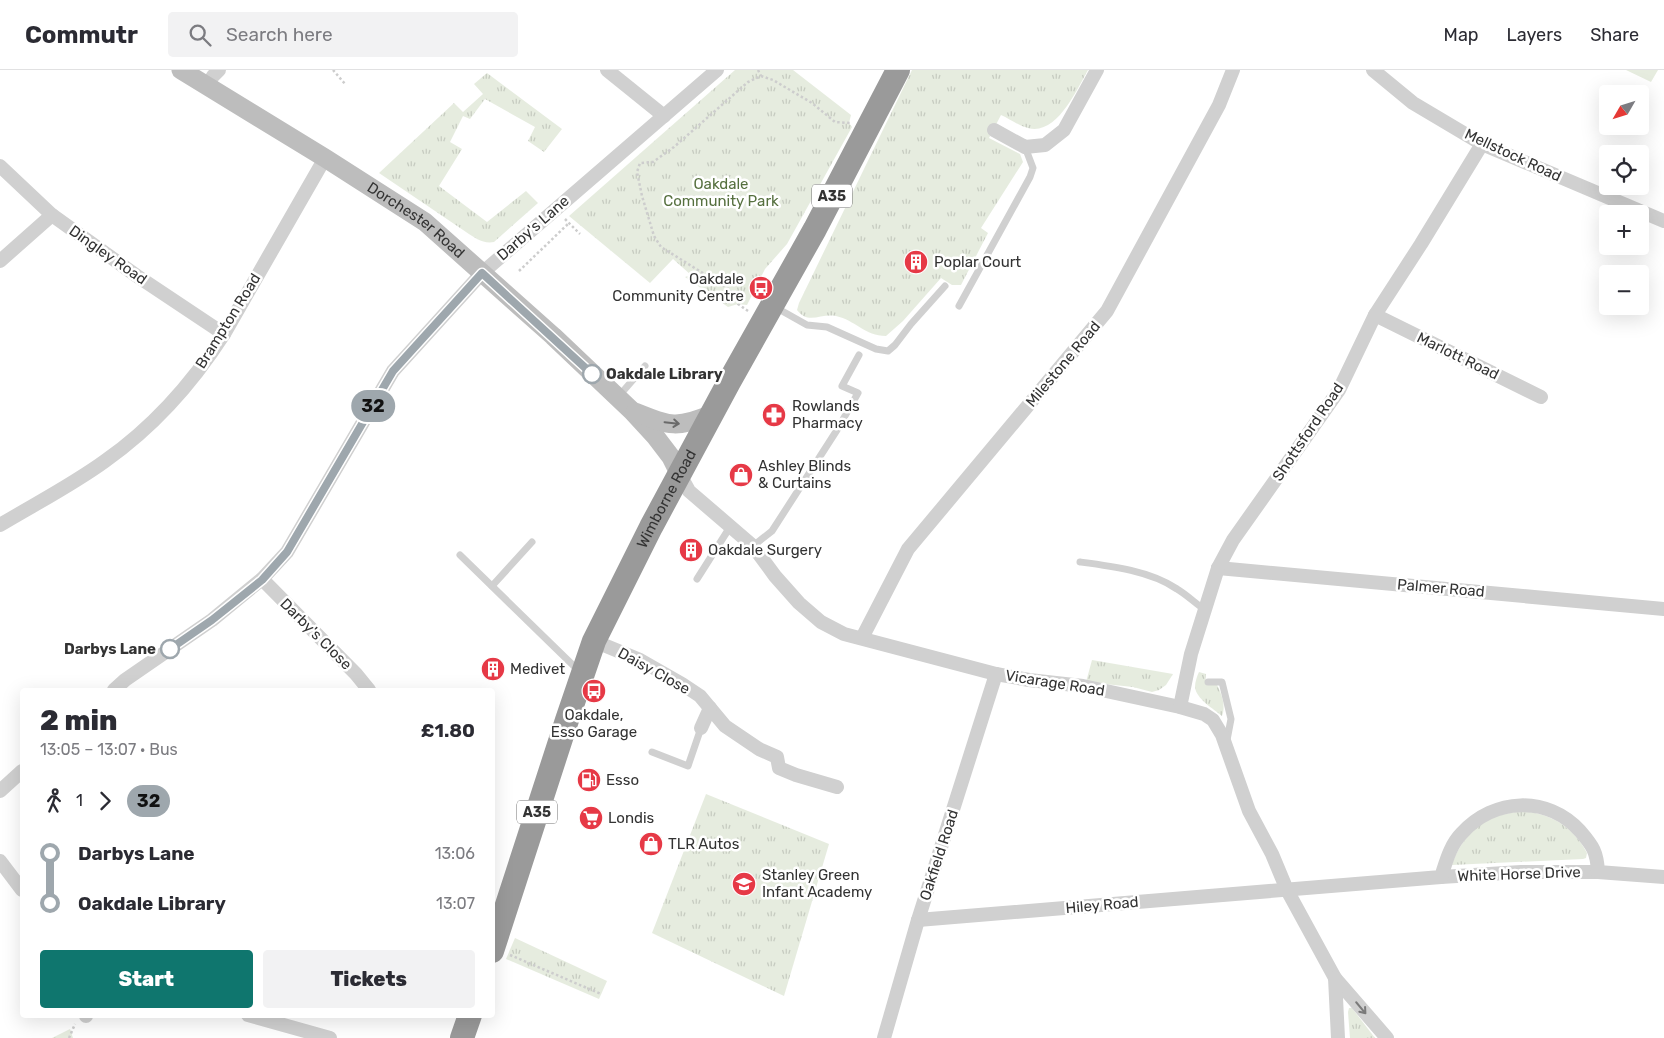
<!DOCTYPE html>
<html lang="en">
<head>
<meta charset="utf-8">
<style>
	body { margin:0; font-family:Rubik,sans-serif; background:#f2f2f3; color:#2b2b33; height:100vh; display:flex; flex-direction:column; font-size:19px; white-space:nowrap }
	* { box-sizing:border-box; margin:0 }
	p { font-size:16px; color:#7c7c81 }
	.icon { flex:none; width:28px; height:28px; fill:none; stroke:currentColor; stroke-width:2; stroke-linecap:round; stroke-linejoin:round }
	.map { position:relative; flex:1; overflow:hidden }
	.panel { position:absolute; left:20px; top:618px; width:475px; height:330px; display:flex; flex-direction:column; background:#fff; border-radius:5px; box-shadow:0 5px 20px #0002 }
	.panel>* { flex:none }
	.badge { padding:0 10px; border-radius:16px; font-size:18px; line-height:32px }
	.needle { width:32px; rotate:231deg }
	.tools { position:absolute; left:1599px; top:15px; display:grid; gap:10px }
	.tools a { display:grid; place-items:center; width:50px; height:50px; border-radius:5px; background:#fff; box-shadow:0 5px 20px #0002; font-size:25px }
	.map>.badge { position:absolute; translate:-50% -50%; box-shadow:0 0 0 2px #fff }
	.legs { display:flex; align-items:center; gap:8px; height:55px; padding:0 20px; font-size:16px }
	.legs p { margin-inline-start:auto }
	.overview { display:flex; align-items:center; justify-content:space-between; height:85px; padding:0 20px }
	h1 { font-size:28px; font-weight:800; line-height:38px }
	.primary-button { display:flex; gap:10px; margin-top:auto; padding:10px 20px }
	.primary-button a { flex:1; height:58px; border-radius:5px; background:#0f766e; color:#fff; font-size:20px; font-weight:800; line-height:58px; text-align:center }
	.primary-button a+a { background:#f2f2f3; color:#2b2b33 }
	ul { padding:0 20px; list-style:none }
	li { display:flex; align-items:center; gap:18px; height:50px; font-size:19px }
	li i { display:grid; place-items:center; width:8px; height:100%; margin:0 6px; background:currentColor }
	li i::after { content:''; width:12px; height:12px; margin:-6px; border:4px solid; border-radius:50%; background:#fff }
	li p { margin-inline-start:auto }
	li:first-child i { background:linear-gradient(#0000 50%,currentColor 0) }
	li:last-child i { background:linear-gradient(currentColor 50%,#0000 0) }
	header { display:flex; align-items:center; gap:30px; box-sizing:border-box; height:70px; padding:0 25px; background:#fff; border-bottom:1px solid #e1e1e2 }
	header strong { font-size:24px }
	nav { display:flex; gap:28px; margin-inline-start:auto; font-size:18px }
	.search { width:350px; height:45px; background:#f2f2f3; display:flex; align-items:center; gap:12px; box-sizing:border-box; padding:0 18px; border-radius:5px; color:#7c7c81; font-size:19px }
	.map>svg:first-child { display:block }
</style>
</head>
<body>
<header>
<strong>Commutr</strong>
<div class="search"><svg class="icon" aria-label="search" viewBox="0 0 24 24"><circle cx="10" cy="10" r="6"/><path d="M15 15l6 6"/></svg>Search here</div>
<nav><a>Map</a><a>Layers</a><a>Share</a></nav>
</header>
<div class="map">
<svg width="1664" height="968" viewBox="0 0 1664 968">
	<defs>
		<pattern id="grass-tufts" width="24" height="20" patternUnits="userSpaceOnUse" patternTransform="scale(1.25)"><rect width="24" height="20" fill="#e6ecdf"/><path d="M3 7l-1-3M5 7V3M7 7l1-3M15 17l-1-3M17 17v-4M19 17l1-3" fill="none" stroke="#c6cbc0"/></pattern>
	</defs>
	<rect width="100%" height="100%" fill="#fff"/>
	<g fill="url(#grass-tufts)">
		<path d="M735,0H793L851,45L849,53L852,57L787,174L765,199L747,235L738,234L728,237L685,207L691,205L673,189L650,213L569,146Z"/>
		<path d="M912,0H1088C1077,19 1057,66 1028,58C1019,56 1010,49 1001,45L989,68L1020,84L1023,92L981,158L988,163L961,215H952L941,208L903,251L886,266C865,266 855,250 836,246C821,243 808,255 797,240L799,233Z"/>
		<path d="M487,3L562,59L544,82L528,71L535,57L485,29L470,49L463,46L450,72L462,79L439,116L487,152L526,121L538,133L494,172C483,174 475,168 466,162L379,103L454,33L463,42L483,24L474,14Z"/>
		<path d="M1092,590L1173,604L1166,615L1159,620L1152,622L1133,617L1086,612Z"/>
		<path d="M1199,602L1206,604L1205,614L1217,615C1222,624 1226,637 1222,646C1214,639 1196,629 1195,617C1195,612 1197,606 1199,602Z"/>
		<path d="M706,724L829,774L784,926L652,863Z"/>
		<path d="M1520,741C1550,743 1573,756 1587,783L1586,788L1583,789L1452,795C1458,775 1475,753 1496,746C1503,744 1512,743 1520,741Z"/>
		<path d="M515,868L607,911L599,929L506,889Z"/>
		<path d="M1349,938H1352L1375,968H1350L1348,942Z"/>
		<path d="M70,959L73,968H52Z"/>
	</g>
	<path fill="#e6ecdf" d="M1626,0H1658L1651,12Z"/>
	<g fill="none" stroke-linecap="round" stroke-linejoin="round">
		<g stroke="#cdcdcd" stroke-width="2.5" stroke-dasharray="2.5 2.5" stroke-linecap="butt">
			<path d="M333,0L346,15"/>
			<path d="M758,0L761,6"/>
			<path d="M565,149L580,164"/>
			<path d="M519,201L569,153"/>
			<path d="M748,241L738,234L730,220L661,177L654,166L642,126L637,102L640,93L653,92L674,77L748,12L761,6L773,10L812,33L835,52L850,53"/>
			<path d="M510,885L601,924"/>
			<path d="M69,968L75,954"/>
		</g>
		<g stroke="#d0d0d0" stroke-width="7">
			<path d="M959,236L1030,107L1033,98L1025,77"/>
			<path d="M775,237L807,255L827,257L876,279L888,281L895,275L911,254L945,216"/>
			<path d="M618,327L645,296"/>
			<path d="M753,476L772,461L837,360L858,323L842,316L859,285"/>
			<path d="M460,485L580,602"/>
			<path d="M1080,492C1111,496 1151,501 1177,519C1187,525 1195,533 1205,540"/>
			<path d="M697,509L730,457"/>
			<path d="M492,516L532,472"/>
			<path d="M1208,612H1222L1231,649L1227,670"/>
			<path d="M652,682L688,696L701,658"/>
		</g>
		<g stroke="#d0d0d0" stroke-width="14">
			<path d="M607,0L664,46"/>
			<path d="M1373,0L1413,33L1482,74L1664,151"/>
			<path d="M207,16L213,6L219,0"/>
			<path d="M994,60L1025,77L1045,75L1064,60L1097,0"/>
			<path d="M0,96L52,145L137,206L224,264"/>
			<path d="M0,191L52,145"/>
			<path d="M1375,245L1541,327"/>
			<path d="M679,403L689,421L753,476L775,506L799,533L821,552L844,564L996,604L1029,610L1083,616L1180,637L1204,644L1213,650L1222,665L1249,741L1272,784L1287,820L1335,908L1387,968"/>
			<path d="M0,455C35,434 72,415 105,391C152,358 193,312 224,264L325,88"/>
			<path d="M1218,498L1664,539"/>
			<path d="M262,509L356,604L369,620"/>
			<path d="M862,568L908,479L1107,241L1219,35L1233,0"/>
			<path d="M594,571L640,590L682,614L700,626L725,656L759,679L777,687L779,698L796,705L837,717"/>
			<path d="M114,620L125,610L212,550L262,509L287,482L393,301L482,203L717,0"/>
			<path d="M1180,637L1191,584L1218,498L1233,470L1339,320L1375,245L1421,174L1482,74"/>
			<path d="M701,658L710,638"/>
			<path d="M0,721L22,701"/>
			<path d="M0,791L22,820"/>
			<path d="M1441,807L1521,802H1598"/>
			<path d="M918,850L1441,807C1446,792 1450,775 1462,763C1494,728 1547,725 1580,761C1593,776 1597,782 1598,802L1664,807"/>
			<path d="M1335,908L1338,968"/>
			<path d="M86,945V946"/>
			<path d="M248,945L330,968"/>
			<path d="M884,968L918,850L996,604"/>
		</g>
		<g stroke="#bdbdbd" stroke-width="19">
			<path id="s1" d="M181,0L325,88L425,152L553,266L632,341L655,366L671,387L679,403"/>
			<path d="M635,342C670,356 677,359 712,344"/>
		</g>
		<g stroke="#9a9a9a" stroke-width="24">
			<path id="s2" d="M492,881L567,650L594,571L651,457L729,312L815,159L898,0"/>
			<path d="M462,968L470,945"/>
		</g>
	</g>
	<defs><path id="oneway-shaft" d="M-6 0H5M1.5-3L5.5 0L1.5 3" fill="none" stroke-width="1.6" stroke-linecap="round" stroke-linejoin="round" transform="scale(1.25)"/></defs>
	<use stroke="#6a6a6a" href="#oneway-shaft" transform="translate(672 353) rotate(6)"/>
	<use stroke="#7a7a7a" href="#oneway-shaft" transform="translate(1361 938) rotate(50)"/>
	<g fill="none" stroke-linecap="round" stroke-linejoin="round">
		<g stroke="#fff" stroke-width="11">
			<path id="line-1" d="M170,579L212,550L262,510L287,482L393,301L482,203L592,304"/>
		</g>
		<use href="#line-1" stroke="#9ea7ad" stroke-width="8"/>
	</g>
	<defs>
		<g id="building-disc" transform="scale(1.25)"><circle r="9.5" fill="#e63946" stroke="#fff"/><path d="M-4-6H4V6H1V3H-1V6H-4ZM-2.5-4.3h1.7v1.8h-1.7ZM.8-4.3h1.7v1.8H.8ZM-2.5-1h1.7V.8h-1.7ZM.8-1h1.7V.8H.8Z" fill="#fff"/></g>
		<g id="bus-disc" transform="scale(1.25)"><circle r="9.5" fill="#e63946" stroke="#fff"/><path d="M-5-6H5V4H4V6H2V4H-2V6H-4V4H-5ZM-3.5-4V0h7V-4ZM-3.5 1.2v1.5H-2V1.2ZM2 1.2v1.5H3.5V1.2Z" fill="#fff"/></g>
		<g id="pharmacy-disc" transform="scale(1.25)"><circle r="9.5" fill="#e63946" stroke="#fff"/><path d="M-2-6h4v4h4v4h-4v4h-4v-4h-4v-4h4Z" fill="#fff"/></g>
		<g id="shop-disc" transform="scale(1.25)"><circle r="9.5" fill="#e63946" stroke="#fff"/><path d="M-5-2.5h2.3a2.7 3.5 0 0 1 5.4 0H5L5.5 6h-11ZM-1.5-2.5h3a1.5 2.3 0 0 0-3 0Z" fill="#fff"/></g>
		<g id="fuel-disc" transform="scale(1.25)"><circle r="9.5" fill="#e63946" stroke="#fff"/><path d="M-5.5-6h7V0h2V4h1.3V-2.5L3-4.5l.8-.8L6-3V5H2.5V1h-1V6h-7ZM-4.2-4.7v3.2H.2V-4.7Z" fill="#fff"/></g>
		<g id="supermarket-disc" transform="scale(1.25)"><circle r="9.5" fill="#e63946" stroke="#fff"/><path d="M-6-5.5h2.5l.6 2H6L4.5 2H-2.5L-4.4-4H-6ZM-1.5 3.2a1.3 1.3 0 1 0 .1 0ZM3 3.2a1.3 1.3 0 1 0 .1 0Z" fill="#fff"/></g>
		<g id="school-disc" transform="scale(1.25)"><circle r="9.5" fill="#e63946" stroke="#fff"/><path d="M0-5L7-2L0 1L-7-2ZM-4 1L0 2.5L4 1V4Q0 6-4 4Z" fill="#fff"/></g>
	</defs>
	<g fill-rule="evenodd">
		<use href="#building-disc" x="916" y="192"/>
		<use href="#bus-disc" x="761" y="218"/>
		<use href="#pharmacy-disc" x="774" y="345"/>
		<use href="#shop-disc" x="741" y="405"/>
		<use href="#building-disc" x="691" y="480"/>
		<use href="#building-disc" x="493" y="599"/>
		<use href="#bus-disc" x="594" y="621"/>
		<use href="#fuel-disc" x="589" y="710"/>
		<use href="#supermarket-disc" x="591" y="748"/>
		<use href="#shop-disc" x="651" y="774"/>
		<use href="#school-disc" x="744" y="814"/>
	</g>
	<g fill="#fff" stroke="#9ea7ad" stroke-width="2.5">
		<circle cx="592" cy="304" r="9"/>
		<circle cx="170" cy="579" r="9"/>
	</g>
	<g text-anchor="middle" stroke-width="5" stroke-linejoin="round" paint-order="stroke">
		<g fill="#fff" stroke="#707070" stroke-width="1">
			<rect x="812" y="114.5" width="40" height="23" rx="4"/>
			<rect x="517" y="730.5" width="40" height="23" rx="4"/>
		</g>
		<g font-size="14" font-weight="bold" fill="#333">
			<text x="832" y="131">A35</text>
			<text x="537" y="747">A35</text>
		</g>
		<g font-size="15" fill="#333" stroke="#fff">
			<text transform="translate(1513 85) rotate(25)" y="5">Mellstock Road</text>
			<text dy="5" stroke="none"><textPath href="#s1" startOffset="279">Dorchester Road</textPath></text>
			<text transform="translate(533 158) rotate(-41)" y="5">Darby's Lane</text>
			<text transform="translate(108 185) rotate(35)" y="5">Dingley Road</text>
			<text transform="translate(228 251) rotate(-58)" y="5">Brampton Road</text>
			<text transform="translate(1458 286) rotate(26)" y="5">Marlott Road</text>
			<text transform="translate(1063 294) rotate(-50)" y="5">Milestone Road</text>
			<text transform="translate(1308 362) rotate(-56)" y="5">Shottsford Road</text>
			<text dy="5" stroke="none"><textPath href="#s2" startOffset="486">Wimborne Road</textPath></text>
			<text transform="translate(1441 518) rotate(5)" y="5">Palmer Road</text>
			<text transform="translate(316 564) rotate(45)" y="5">Darby's Close</text>
			<text transform="translate(654 601) rotate(29)" y="5">Daisy Close</text>
			<text transform="translate(1055 613) rotate(9)" y="5">Vicarage Road</text>
			<text transform="translate(939 785) rotate(-72)" y="5">Oakfield Road</text>
			<text transform="translate(1519 804) rotate(-2)" y="5">White Horse Drive</text>
			<text transform="translate(1102 835) rotate(-5)" y="5">Hiley Road</text>
		</g>
		<g font-size="15" fill="#56703f" stroke="#fff">
			<text x="721" y="119">Oakdale<tspan x="721" dy="17">Community Park</tspan></text>
		</g>
		<g font-size="15" fill="#333" stroke="#fff" text-anchor="start">
			<text x="934" y="197">Poplar Court</text>
			<text x="744" y="214" text-anchor="end">Oakdale<tspan x="744" dy="17">Community Centre</tspan></text>
			<text x="792" y="341">Rowlands<tspan x="792" dy="17">Pharmacy</tspan></text>
			<text x="758" y="401">Ashley Blinds<tspan x="758" dy="17">&amp; Curtains</tspan></text>
			<text x="708" y="485">Oakdale Surgery</text>
			<text x="510" y="604">Medivet</text>
			<text x="594" y="650" text-anchor="middle">Oakdale,<tspan x="594" dy="17">Esso Garage</tspan></text>
			<text x="606" y="715">Esso</text>
			<text x="608" y="753">Londis</text>
			<text x="668" y="779">TLR Autos</text>
			<text x="762" y="810">Stanley Green<tspan x="762" dy="17">Infant Academy</tspan></text>
		</g>
		<g font-size="15" font-weight="bold" fill="#333" stroke="#fff" text-anchor="start">
			<text x="606" y="309">Oakdale Library</text>
			<text x="156" y="584" text-anchor="end">Darbys Lane</text>
		</g>
	</g>
</svg>
<div class="tools">
<a><svg class="needle" viewBox="-14 -14 28 28"><path d="M0-13l5 13h-10z" fill="#e53935"/><path d="M0 13l5-13h-10z" fill="#7c7c81"/></svg></a>
<a><svg class="icon" aria-label="locate" viewBox="0 0 24 24"><circle cx="12" cy="12" r="6"/><path d="M12 2v4M12 18v4M2 12h4M18 12h4"/></svg></a>
<a>+</a>
<a>−</a>
</div>
<b class="badge" style="left:373px;top:336px;background:#9ea7ad;color:#111">32</b>
<section class="panel">
<div class="overview"><div><h1>2 min</h1><p>13:05 – 13:07 · Bus</p></div><b>£1.80</b></div>
<div class="legs"><svg class="icon" aria-label="walk" viewBox="0 0 24 24"><circle cx="13" cy="4" r="2"/><path d="M13 8l-2 6 4 7M11 14l-3 7M7 12l3-4h3l4 4"/></svg>1<svg class="icon" aria-label="forward" viewBox="0 0 24 24"><path d="M9 5l7 7-7 7"/></svg><b class="badge" style="background:#9ea7ad;color:#111">32</b></div>
<ul>
<li><i style="color:#9ea7ad"></i><b>Darbys Lane</b><p>13:06</p></li>
<li><i style="color:#9ea7ad"></i><b>Oakdale Library</b><p>13:07</p></li>
</ul>
<div class="primary-button"><a>Start</a><a>Tickets</a></div>
</section>
</div>
</body>
</html>
